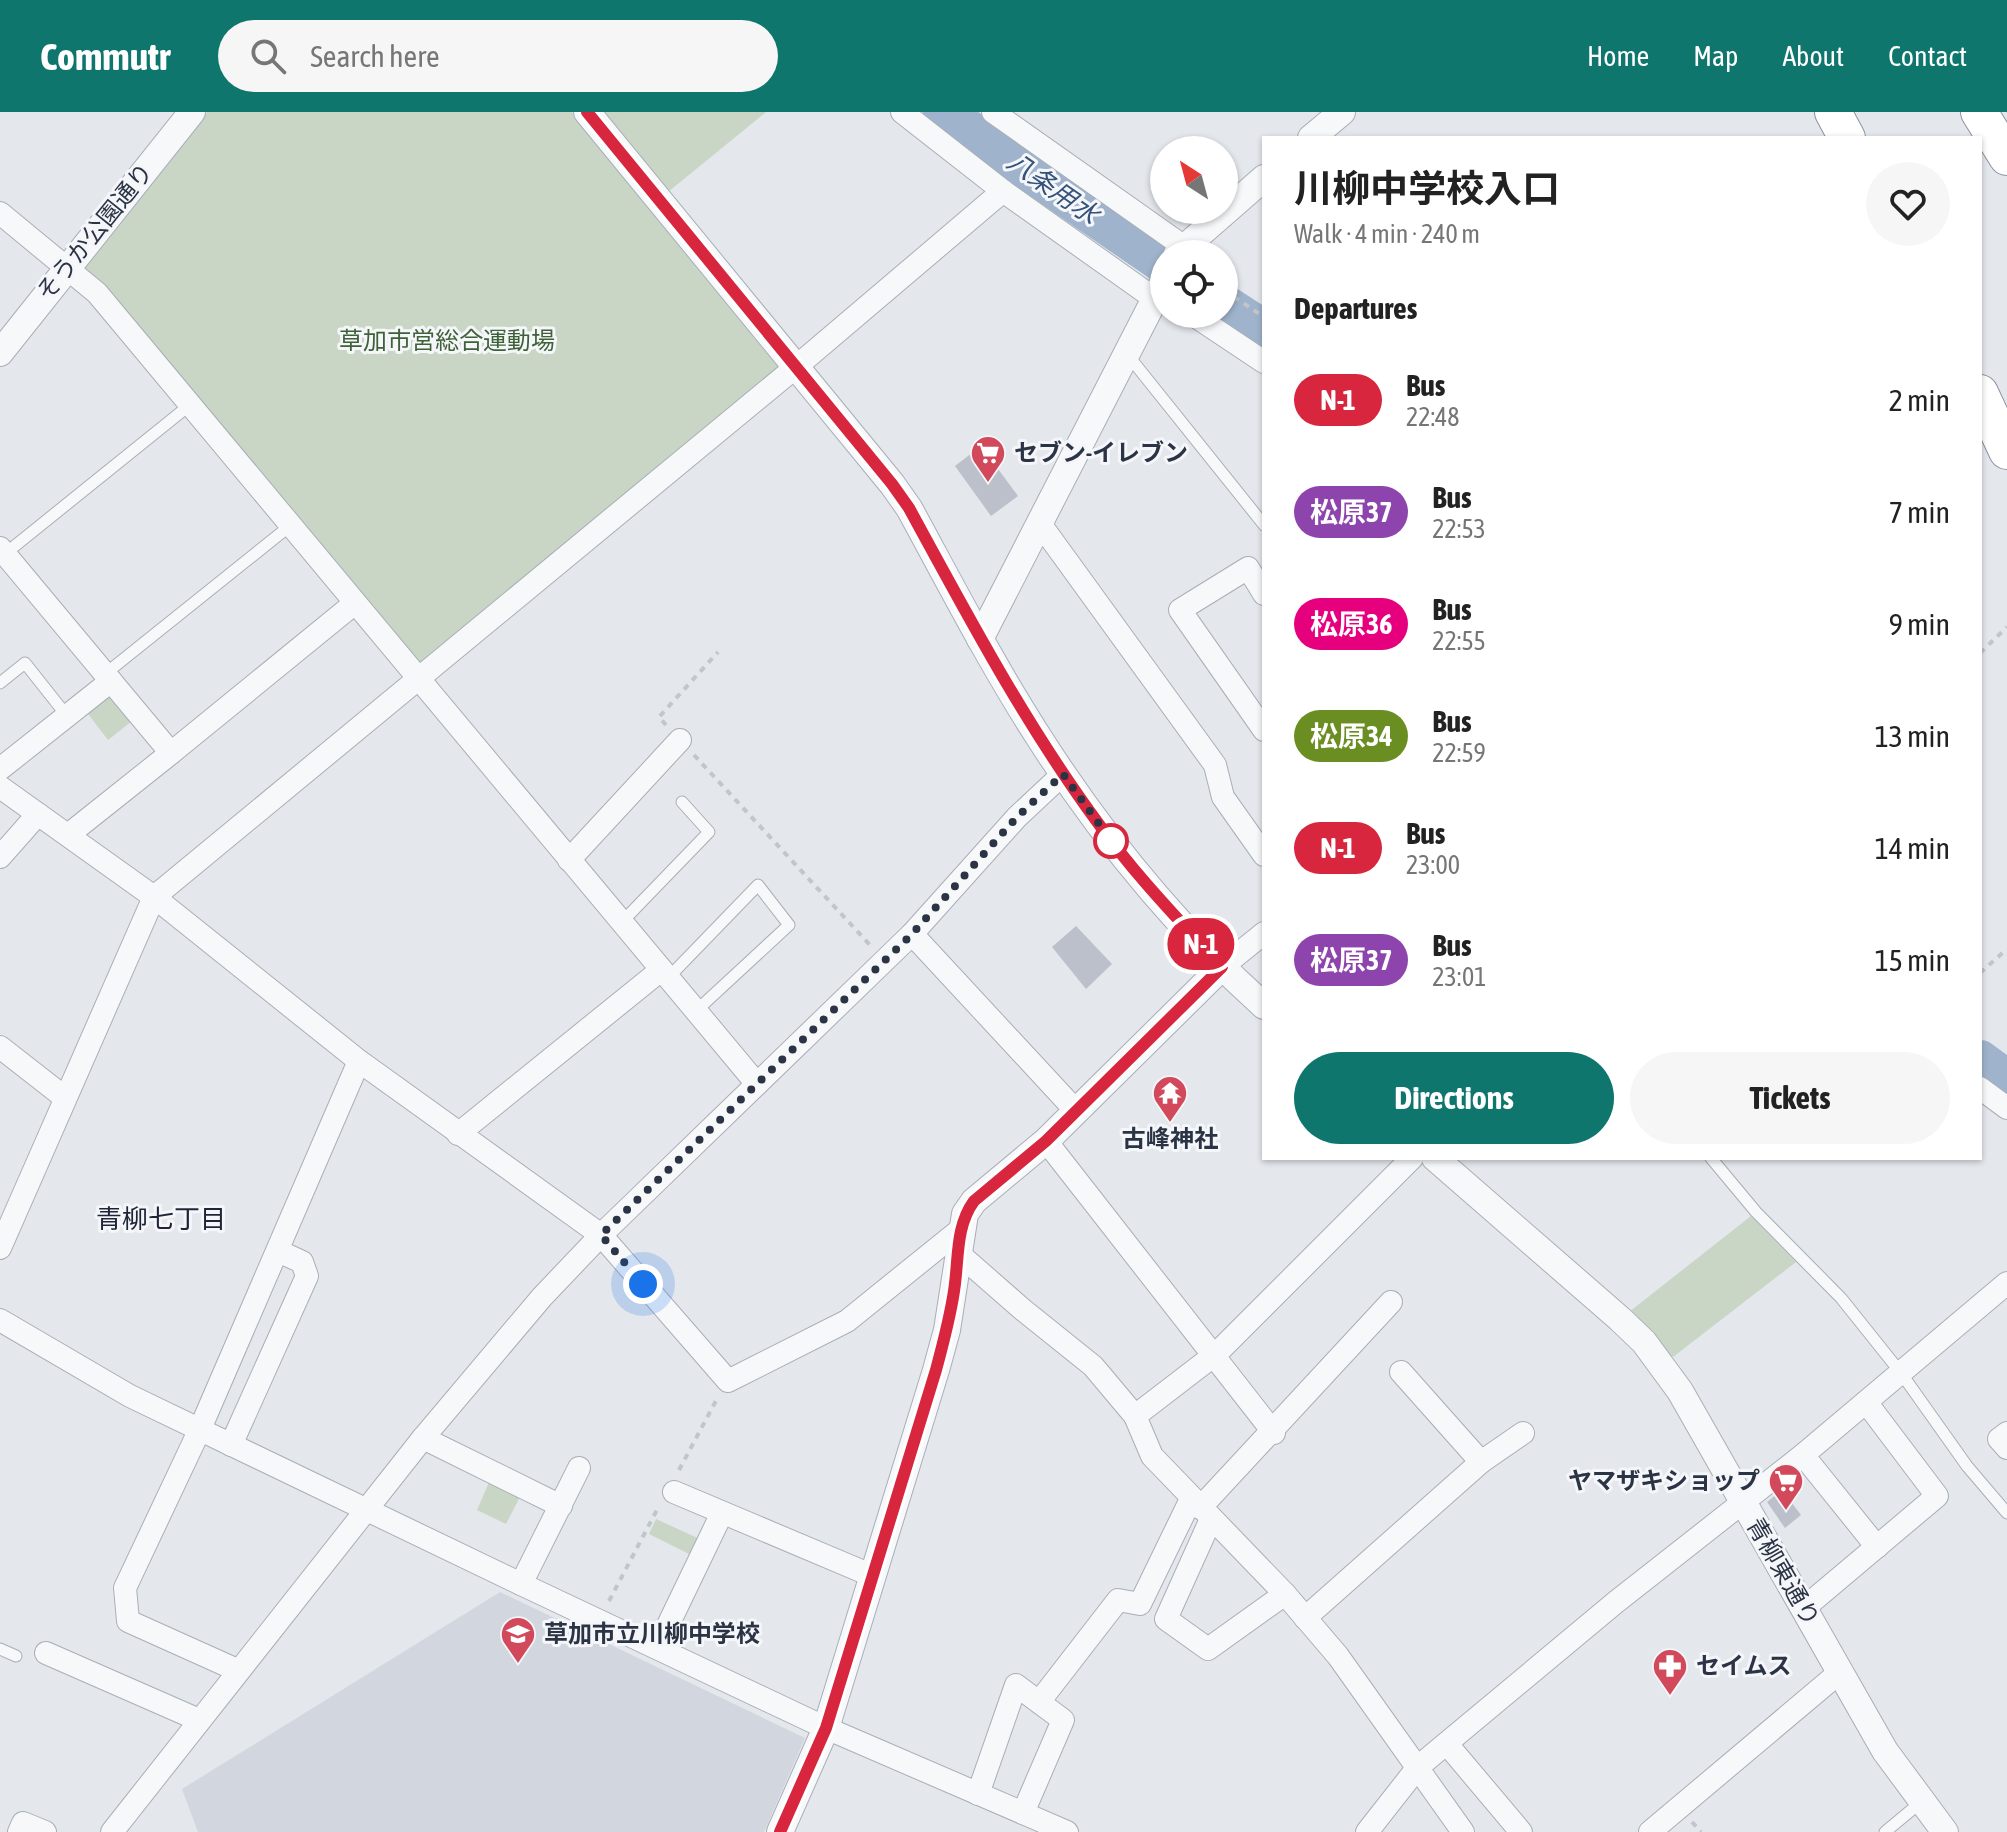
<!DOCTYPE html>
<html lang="en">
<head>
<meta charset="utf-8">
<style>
	body { margin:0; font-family:"Asap Condensed","Noto Sans JP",sans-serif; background:#f6f6f6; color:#222; height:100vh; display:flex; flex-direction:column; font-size:30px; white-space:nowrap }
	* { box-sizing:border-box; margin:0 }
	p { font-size:26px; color:#767676 }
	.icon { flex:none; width:44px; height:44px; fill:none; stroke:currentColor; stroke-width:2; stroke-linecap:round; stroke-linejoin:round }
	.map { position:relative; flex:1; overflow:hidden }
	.drawer { position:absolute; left:1262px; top:24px; width:720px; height:1024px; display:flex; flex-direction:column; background:#fff; border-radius:0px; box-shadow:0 2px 6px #0004 }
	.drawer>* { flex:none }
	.badge { padding:0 16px; border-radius:26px; font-size:28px; line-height:52px }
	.needle { width:52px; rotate:324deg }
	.tools { position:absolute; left:1150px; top:24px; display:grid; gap:16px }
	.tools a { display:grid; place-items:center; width:88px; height:88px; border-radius:50%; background:#fff; box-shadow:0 2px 6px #0004; font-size:40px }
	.you { position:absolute; width:40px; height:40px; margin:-20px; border:6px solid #fff; border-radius:50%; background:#1a73e8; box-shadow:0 0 0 12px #1a73e833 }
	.map>.badge { position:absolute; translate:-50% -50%; box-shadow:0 0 0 4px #fff }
	h2 { padding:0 32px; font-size:30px; line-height:72px }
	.round { display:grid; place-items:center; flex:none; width:84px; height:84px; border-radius:42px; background:#f6f6f6 }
	.head { display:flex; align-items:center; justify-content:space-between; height:136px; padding:0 32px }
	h1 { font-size:38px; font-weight:700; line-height:60px }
	.cta { display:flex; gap:16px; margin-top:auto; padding:16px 32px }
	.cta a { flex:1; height:92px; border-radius:48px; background:#0f766e; color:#fff; font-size:32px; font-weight:700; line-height:92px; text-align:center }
	.cta a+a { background:#f6f6f6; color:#222 }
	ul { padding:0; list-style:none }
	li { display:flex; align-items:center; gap:24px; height:112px; padding:0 32px }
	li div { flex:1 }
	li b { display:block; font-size:30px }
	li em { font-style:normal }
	li .badge { min-width:88px; font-weight:700; text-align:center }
	header { display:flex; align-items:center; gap:48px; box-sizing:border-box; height:112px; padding:0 40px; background:#0f766e; color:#fff }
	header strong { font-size:38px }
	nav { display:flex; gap:44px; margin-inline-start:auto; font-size:28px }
	.search { width:560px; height:72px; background:#f6f6f6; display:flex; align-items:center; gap:20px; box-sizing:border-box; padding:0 28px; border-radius:44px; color:#767676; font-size:30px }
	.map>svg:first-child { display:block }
</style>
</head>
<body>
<header>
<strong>Commutr</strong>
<div class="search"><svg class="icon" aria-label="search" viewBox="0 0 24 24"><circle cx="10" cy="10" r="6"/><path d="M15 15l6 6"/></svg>Search here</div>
<nav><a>Home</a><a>Map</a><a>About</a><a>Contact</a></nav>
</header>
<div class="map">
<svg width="2007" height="1720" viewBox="0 0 2007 1720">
	<rect width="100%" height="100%" fill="#e4e7ec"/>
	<path fill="#d2d6de" d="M500,1480L805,1626L764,1720H198L182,1677Z"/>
	<g fill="#c9d6c5">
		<path d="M207,0H572L782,253L418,553L102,171L83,155Z"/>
		<path d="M603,0H766L668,80Z"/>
		<path d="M111,571L137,605L108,628L82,594Z"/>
		<path d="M1751,1104L1796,1150L1673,1245L1629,1200Z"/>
		<path d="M490,1368L522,1381L506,1412L477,1398Z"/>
		<path d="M656,1407L704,1429L695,1445L649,1422Z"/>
	</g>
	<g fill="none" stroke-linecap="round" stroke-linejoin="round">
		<g stroke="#9fb4cc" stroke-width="40">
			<path d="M943,0L1164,152"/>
			<path d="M1224,192L1264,218"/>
			<path d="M1980,948L2007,968"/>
		</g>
	</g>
	<g fill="#bbc0ca">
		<path d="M981,334L1018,384L991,404L955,354Z"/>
		<path d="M1076,814L1112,852L1086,877L1052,835Z"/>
		<path d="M1782,1378L1801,1403L1785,1416L1767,1390Z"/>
	</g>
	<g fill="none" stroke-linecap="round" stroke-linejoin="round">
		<g stroke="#a9aeb7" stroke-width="13">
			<g id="service">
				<path d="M1127,242L1264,413"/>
				<path d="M6,441L191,292"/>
				<path d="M105,562L291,413"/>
				<path d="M0,571L25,551L67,604"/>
				<path d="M621,811L709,720L682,690"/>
				<path d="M668,866L758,773L789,813L696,899"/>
				<path d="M1711,1046L1756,1100L1841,1186L1901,1261L1967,1354L2007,1401"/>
				<path d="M0,1537L16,1544"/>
				<path d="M1885,1720L1921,1690"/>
			</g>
		</g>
		<g stroke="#a9aeb7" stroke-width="24">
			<g id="minor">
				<path d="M902,0L1003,79L1155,187"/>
				<path d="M993,0L1183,134"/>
				<path d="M0,101L97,181L757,972"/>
				<path d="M1192,202L1264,250"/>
				<path d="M1041,413L1215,653L1223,685L1264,743"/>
				<path d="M0,436L171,641L355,491"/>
				<path d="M1264,482L1248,456L1180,498L1264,618"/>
				<path d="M0,657L111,569"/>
				<path d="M0,675L154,785L359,949L601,1123L728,1269L847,1209L961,1117"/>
				<path d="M68,723L171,641"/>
				<path d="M0,745L38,702"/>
				<path d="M569,748L680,628"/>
				<path d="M912,822L1077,1000"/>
				<path d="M1222,855L1264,821"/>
				<path d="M0,935L64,985"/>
				<path d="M1980,976L2007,996"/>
				<path d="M458,1022L661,858"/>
				<path d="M1046,1029L1274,1321"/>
				<path d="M1412,1046L1217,1241L1135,1304L1152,1344L1285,1482L1338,1544L1463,1720"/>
				<path d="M0,1136L154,785L797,254L1003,79"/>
				<path d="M958,1141L1022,1197L1093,1254L1135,1304"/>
				<path d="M0,1208L130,1284L521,1472L826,1616L1067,1720"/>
				<path d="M1401,1260L1481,1350"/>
				<path d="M2007,1321L1999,1327L2007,1336"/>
				<path d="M423,1326L561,1394"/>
				<path d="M231,1333L307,1164L302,1150L278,1139"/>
				<path d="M1803,1343L1877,1435"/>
				<path d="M674,1380L873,1464"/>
				<path d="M1200,1396L1391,1190"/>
				<path d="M1211,1407L1166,1507L1208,1537L1285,1482"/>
				<path d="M521,1472L579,1356"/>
				<path d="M1804,1496L1937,1384L1866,1290"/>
				<path d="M1305,1506L1481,1350L1523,1321"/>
				<path d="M657,1536L722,1401"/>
				<path d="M46,1541L199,1608"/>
				<path d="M237,1558L128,1509L125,1476L200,1317L359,949"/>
				<path d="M1039,1590L1118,1488L1140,1492L1191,1387"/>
				<path d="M1447,1632L1521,1720"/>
				<path d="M978,1682L1016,1573L1063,1608L1023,1701"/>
				<path d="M19,1720L23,1711L45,1720"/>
				<path d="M112,1720L423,1326L542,1185L601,1123L912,822L1017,705L1063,662"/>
				<path d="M1367,1720L1418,1655L1616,1490L1803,1343L2007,1171"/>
				<path d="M1650,1720L1840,1560"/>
			</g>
		</g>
		<g stroke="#a9aeb7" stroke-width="28">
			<g id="tertiary">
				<path d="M587,0L892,372L909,396C951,473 991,551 1038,624C1101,723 1176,815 1264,894"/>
				<path d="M1311,26L1342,0"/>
				<path d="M1177,142L1264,66"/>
				<path d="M0,241L192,0"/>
				<path d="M980,527L1164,169"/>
				<path d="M1435,1046L1620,1207L1644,1230L1680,1279L1885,1639L1945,1720"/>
				<path d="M780,1720L826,1616L936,1258L947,1218L965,1102L974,1089L1046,1029L1222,855"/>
			</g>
		</g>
		<g stroke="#8b94a3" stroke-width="38">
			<g id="trunk">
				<path d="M1833,0L1847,26"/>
				<path d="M1979,0L2007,45"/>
				<path d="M1980,281L2007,339"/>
			</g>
		</g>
		<g stroke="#c2c5cb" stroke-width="4" stroke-dasharray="6 6" stroke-linecap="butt">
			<path d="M1224,178L1264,205"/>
			<path d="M1980,541L2007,515"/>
			<path d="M666,613L659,605L718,540"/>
			<path d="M694,643L870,833"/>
			<path d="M1980,861L2007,837"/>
			<path d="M679,1358L718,1285"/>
			<path d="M609,1489L659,1394"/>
			<path d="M1692,1710L1701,1720"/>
		</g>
		<use href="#service" stroke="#f7f8fa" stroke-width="11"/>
		<use href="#minor" stroke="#f7f8fa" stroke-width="22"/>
		<use href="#tertiary" stroke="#f7f8fa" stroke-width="26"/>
		<use href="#trunk" stroke="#fff" stroke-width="36"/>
	</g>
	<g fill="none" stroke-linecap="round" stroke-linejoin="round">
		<g stroke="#fff" stroke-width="18">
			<path id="line" d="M587,0L892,372L909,396C968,504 1025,612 1098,711C1135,763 1179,808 1222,855L1046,1029L974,1089C955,1115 959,1148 954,1179C950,1206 943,1232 936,1258L826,1616L780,1720"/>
		</g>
		<use href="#line" stroke="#d7263d" stroke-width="12"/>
		<path stroke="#2b3445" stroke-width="8" stroke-dasharray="0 14.4" d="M643,1172L601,1123L912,822L1017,705L1063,662L1115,734L1111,729"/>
	</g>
	<defs>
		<g id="supermarket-pin" transform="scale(1.8)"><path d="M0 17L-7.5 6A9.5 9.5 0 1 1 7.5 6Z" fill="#d1495b" stroke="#f4f6f9"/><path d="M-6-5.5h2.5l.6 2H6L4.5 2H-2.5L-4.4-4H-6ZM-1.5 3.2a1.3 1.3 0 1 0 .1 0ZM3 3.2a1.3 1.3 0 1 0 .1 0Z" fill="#fff"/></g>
		<g id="temple-pin" transform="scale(1.8)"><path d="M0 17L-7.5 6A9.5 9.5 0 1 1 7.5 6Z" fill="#d1495b" stroke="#f4f6f9"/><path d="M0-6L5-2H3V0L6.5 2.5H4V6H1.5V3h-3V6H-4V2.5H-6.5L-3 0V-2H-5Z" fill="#fff"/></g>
		<g id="school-pin" transform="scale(1.8)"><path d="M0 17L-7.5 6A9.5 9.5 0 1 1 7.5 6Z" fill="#d1495b" stroke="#f4f6f9"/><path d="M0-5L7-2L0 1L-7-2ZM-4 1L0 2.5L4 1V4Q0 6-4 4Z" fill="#fff"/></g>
		<g id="pharmacy-pin" transform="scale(1.8)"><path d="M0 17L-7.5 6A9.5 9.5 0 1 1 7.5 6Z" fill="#d1495b" stroke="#f4f6f9"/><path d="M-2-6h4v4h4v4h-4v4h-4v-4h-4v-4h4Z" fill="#fff"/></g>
	</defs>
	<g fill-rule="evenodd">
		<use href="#supermarket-pin" x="988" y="341"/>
		<use href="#temple-pin" x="1170" y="981"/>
		<use href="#supermarket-pin" x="1786" y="1369"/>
		<use href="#school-pin" x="518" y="1522"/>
		<use href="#pharmacy-pin" x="1670" y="1554"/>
	</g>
	<circle fill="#fff" stroke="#d7263d" stroke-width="4" cx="1111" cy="729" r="16"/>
	<g text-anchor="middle" stroke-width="6" stroke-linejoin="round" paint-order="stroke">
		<g font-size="24" fill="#2b3445" stroke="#f4f6f9">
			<text transform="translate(95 120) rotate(-51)" y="8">そうか公園通り</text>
			<text transform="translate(1783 1460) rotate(60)" y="8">青柳東通り</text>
		</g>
		<g font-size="24" fill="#3f6138" stroke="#f4f6f9">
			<text x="447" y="237">草加市営総合運動場</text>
		</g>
		<g font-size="24" font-weight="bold" fill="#2b3445" stroke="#f4f6f9" text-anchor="start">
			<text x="1014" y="349">セブン-イレブン</text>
			<text x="1170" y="1035" text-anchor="middle">古峰神社</text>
			<text x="1760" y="1377" text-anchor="end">ヤマザキショップ</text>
			<text x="544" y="1530">草加市立川柳中学校</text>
			<text x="1696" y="1562">セイムス</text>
		</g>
		<g font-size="26" font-style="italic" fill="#34527a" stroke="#f4f6f9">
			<text transform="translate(1053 76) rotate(35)" y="9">八条用水</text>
		</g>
		<g font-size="26" fill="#1d2536" stroke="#f4f6f9">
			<text x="161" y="1116">青柳七丁目</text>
		</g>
	</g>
</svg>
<div class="tools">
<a><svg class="needle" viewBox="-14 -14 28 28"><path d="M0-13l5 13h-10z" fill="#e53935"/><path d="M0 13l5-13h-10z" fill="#767676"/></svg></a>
<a><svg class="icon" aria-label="locate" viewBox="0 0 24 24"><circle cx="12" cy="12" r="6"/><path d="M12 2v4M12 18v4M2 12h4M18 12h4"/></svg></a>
</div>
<div class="you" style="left:643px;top:1172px"></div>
<b class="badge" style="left:1201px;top:832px;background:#d7263d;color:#fff">N-1</b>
<section class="drawer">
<div class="head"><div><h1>川柳中学校入口</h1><p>Walk · 4 min · 240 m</p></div><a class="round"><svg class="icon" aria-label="heart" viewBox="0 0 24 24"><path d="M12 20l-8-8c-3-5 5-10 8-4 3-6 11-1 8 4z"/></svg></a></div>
<h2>Departures</h2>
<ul>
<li><span class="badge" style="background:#d7263d;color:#fff">N-1</span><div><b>Bus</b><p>22:48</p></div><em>2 min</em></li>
<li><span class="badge" style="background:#8e44ad;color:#fff">松原37</span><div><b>Bus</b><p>22:53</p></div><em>7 min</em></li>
<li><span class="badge" style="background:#e6007e;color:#fff">松原36</span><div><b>Bus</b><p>22:55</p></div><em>9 min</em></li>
<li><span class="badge" style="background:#6b8e23;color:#fff">松原34</span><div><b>Bus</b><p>22:59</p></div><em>13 min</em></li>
<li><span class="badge" style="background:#d7263d;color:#fff">N-1</span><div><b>Bus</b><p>23:00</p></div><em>14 min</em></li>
<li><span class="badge" style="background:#8e44ad;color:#fff">松原37</span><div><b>Bus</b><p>23:01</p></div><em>15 min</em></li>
</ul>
<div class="cta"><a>Directions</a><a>Tickets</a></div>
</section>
</div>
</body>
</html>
